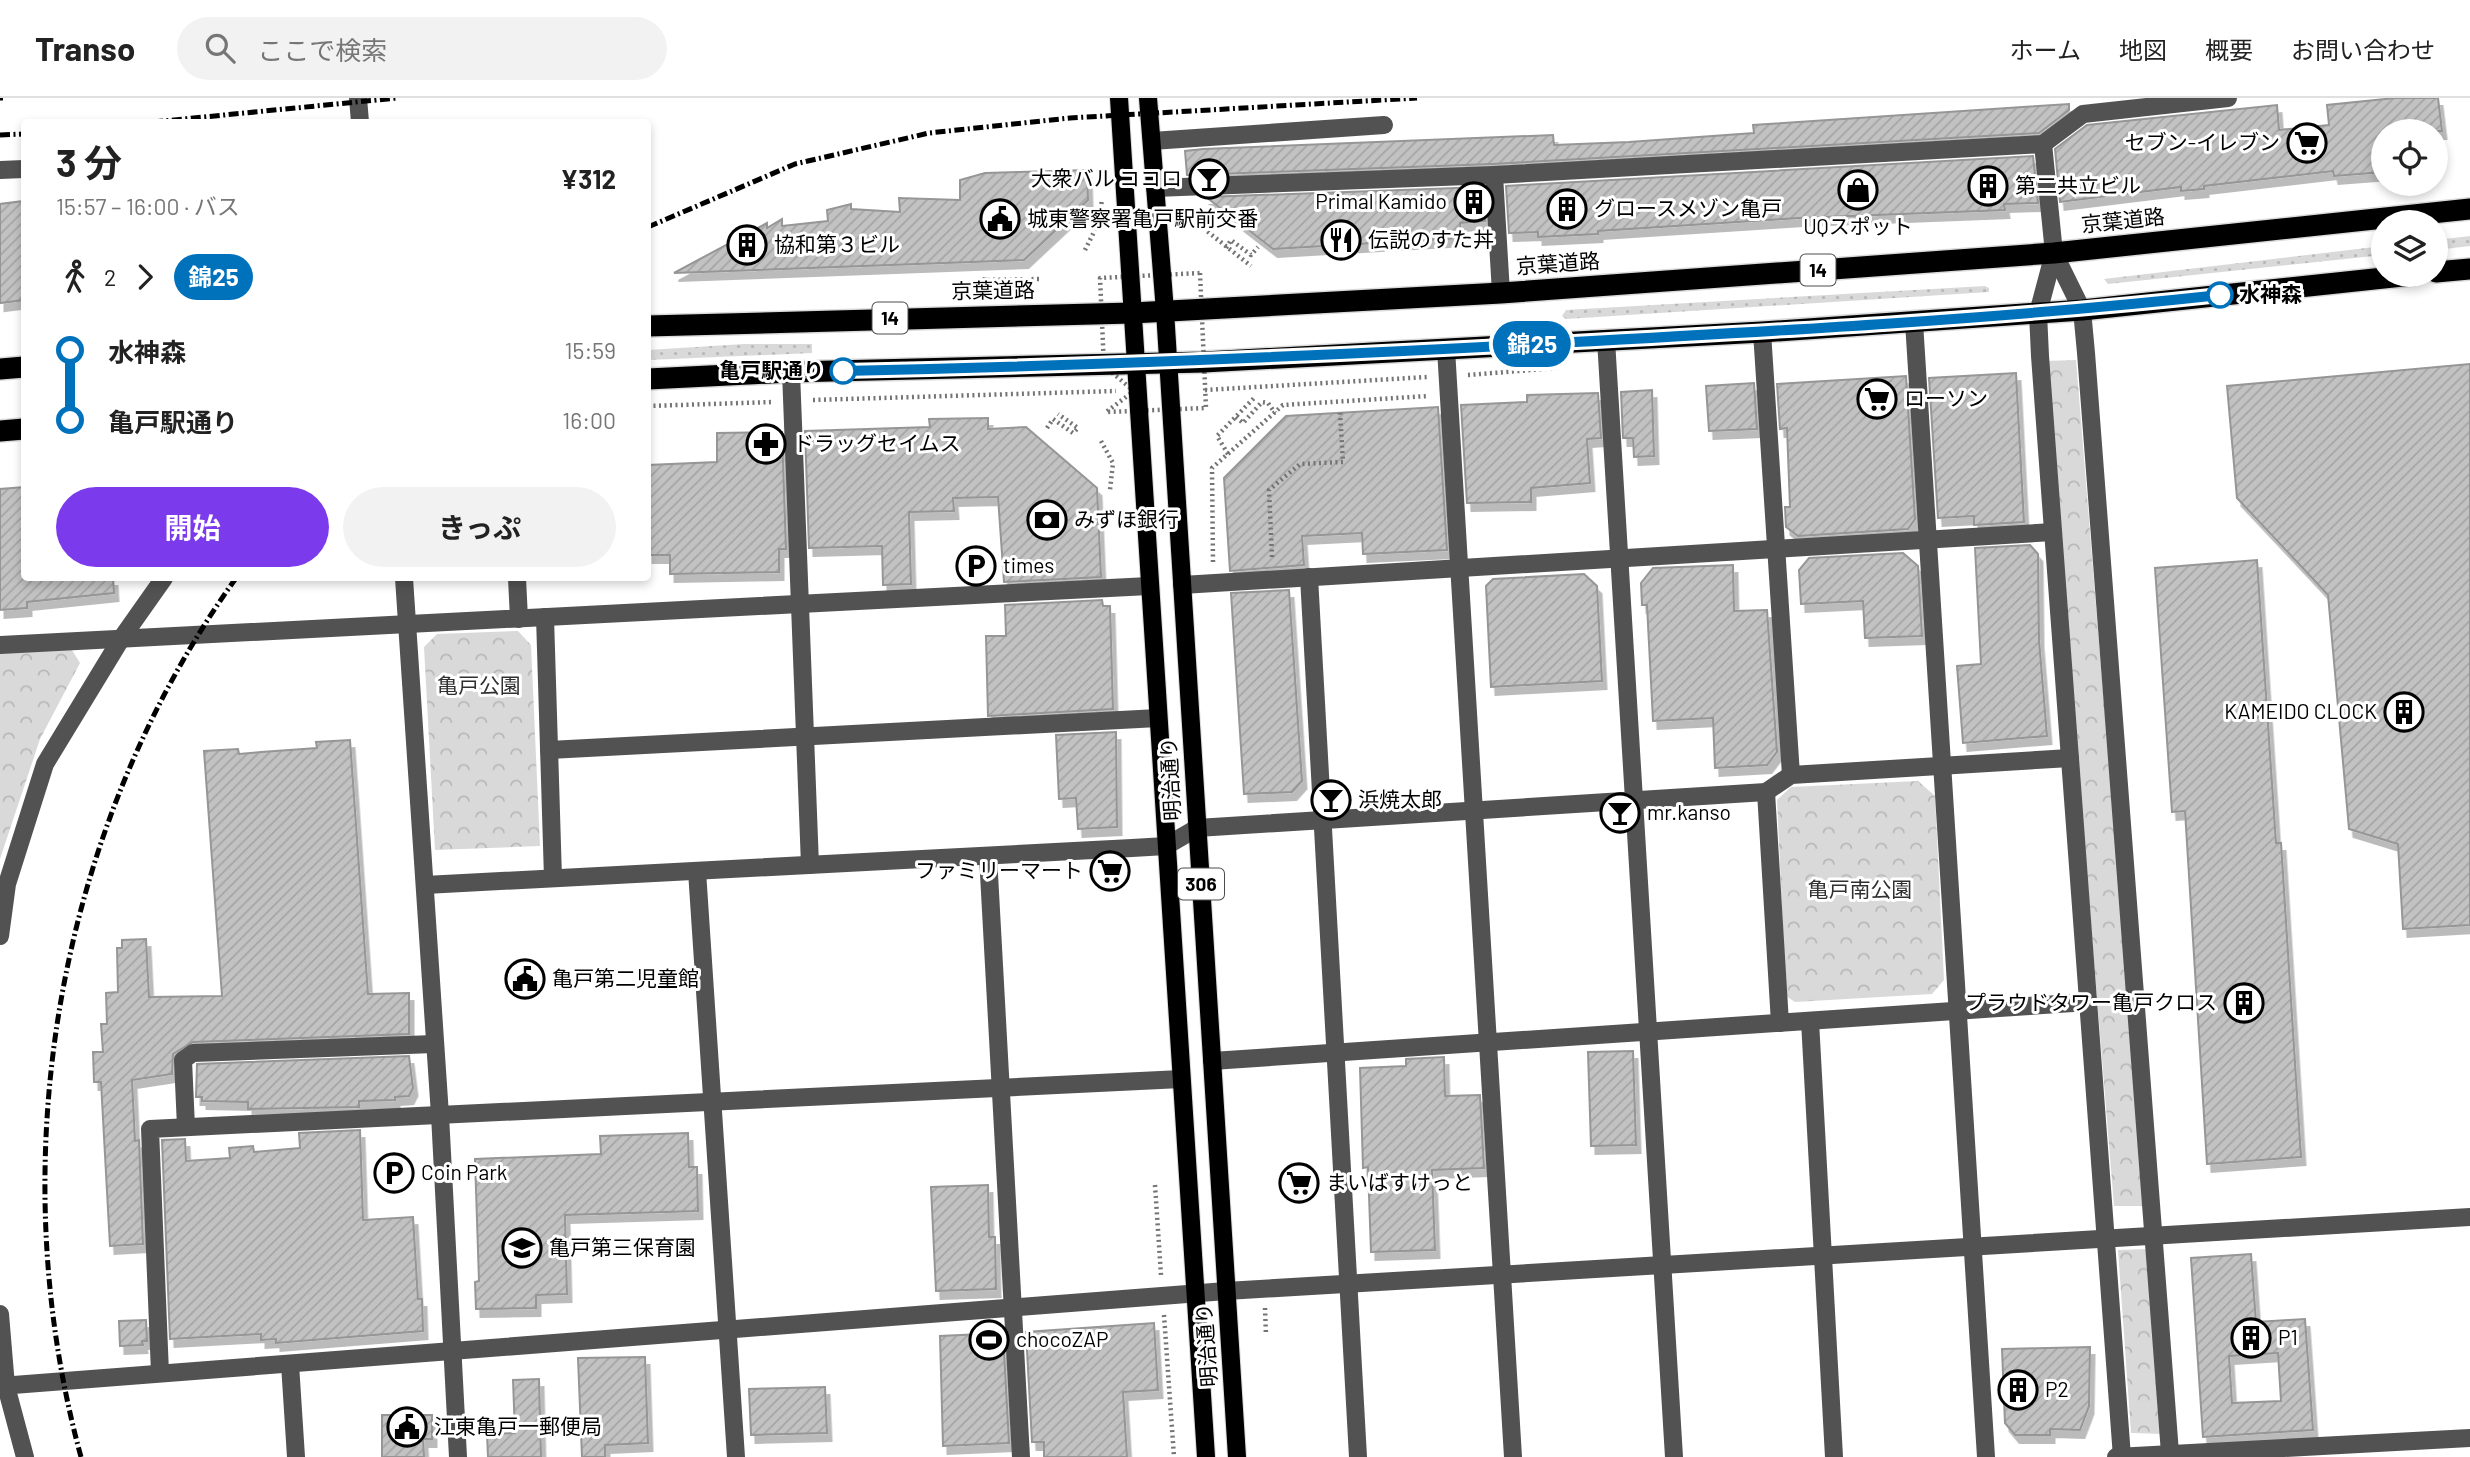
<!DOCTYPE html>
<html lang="ja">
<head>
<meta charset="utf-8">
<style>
	body { margin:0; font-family:Barlow,"Noto Sans JP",sans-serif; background:#f2f2f2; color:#222; height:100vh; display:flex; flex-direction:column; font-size:26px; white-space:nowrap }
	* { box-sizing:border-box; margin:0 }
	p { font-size:23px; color:#767676 }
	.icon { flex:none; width:38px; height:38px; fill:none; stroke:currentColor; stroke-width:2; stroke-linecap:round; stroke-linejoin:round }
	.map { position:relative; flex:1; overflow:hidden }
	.drawer { position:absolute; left:21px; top:21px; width:630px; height:462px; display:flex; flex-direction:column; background:#fff; border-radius:7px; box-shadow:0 4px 10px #0003 }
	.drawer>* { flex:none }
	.badge { padding:0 14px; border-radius:23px; font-size:24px; line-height:46px }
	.fabs { position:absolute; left:2371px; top:21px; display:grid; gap:14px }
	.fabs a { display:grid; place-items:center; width:77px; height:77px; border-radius:50%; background:#fff; box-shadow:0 4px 10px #0003; font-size:35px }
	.map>.badge { position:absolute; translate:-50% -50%; box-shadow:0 0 0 4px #fff }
	.legs { display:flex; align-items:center; gap:10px; height:77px; padding:0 35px; font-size:23px }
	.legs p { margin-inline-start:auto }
	.overview { display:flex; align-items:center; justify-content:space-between; height:119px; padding:0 35px }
	h1 { font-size:38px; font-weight:700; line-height:52px }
	.cta { display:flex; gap:14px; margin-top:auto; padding:14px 35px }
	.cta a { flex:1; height:80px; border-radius:42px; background:#7c3aed; color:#fff; font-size:28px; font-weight:700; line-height:80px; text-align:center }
	.cta a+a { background:#f2f2f2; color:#222 }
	ul { padding:0 35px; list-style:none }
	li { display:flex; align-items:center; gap:24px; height:70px; font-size:26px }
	li i { display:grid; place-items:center; width:10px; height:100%; margin:0 9px; background:currentColor }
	li i::after { content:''; width:18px; height:18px; margin:-9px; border:5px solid; border-radius:50%; background:#fff }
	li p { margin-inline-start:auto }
	li:first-child i { background:linear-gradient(#0000 50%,currentColor 0) }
	li:last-child i { background:linear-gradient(currentColor 50%,#0000 0) }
	header { display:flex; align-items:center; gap:42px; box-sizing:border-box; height:98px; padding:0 35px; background:#fff; border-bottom:2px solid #e0e0e0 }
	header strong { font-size:33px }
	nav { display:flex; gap:38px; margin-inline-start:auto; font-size:24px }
	.search { width:490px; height:63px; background:#f2f2f2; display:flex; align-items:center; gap:18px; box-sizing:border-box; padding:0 24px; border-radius:38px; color:#767676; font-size:26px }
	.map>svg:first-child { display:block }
</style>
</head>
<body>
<header>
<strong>Transo</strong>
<div class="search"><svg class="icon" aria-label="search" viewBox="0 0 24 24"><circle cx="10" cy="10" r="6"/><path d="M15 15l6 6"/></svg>ここで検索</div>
<nav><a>ホーム</a><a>地図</a><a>概要</a><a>お問い合わせ</a></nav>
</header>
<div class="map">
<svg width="2470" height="1359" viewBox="0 0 2470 1359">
	<defs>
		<pattern id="grass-dots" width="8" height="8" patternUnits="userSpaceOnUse" patternTransform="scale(1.75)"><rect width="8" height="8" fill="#d9d9d9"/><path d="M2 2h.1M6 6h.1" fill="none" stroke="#b8b8b8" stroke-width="1.8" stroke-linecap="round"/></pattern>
		<pattern id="forest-crowns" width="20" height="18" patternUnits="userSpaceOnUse" patternTransform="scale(1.75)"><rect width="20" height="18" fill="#d9d9d9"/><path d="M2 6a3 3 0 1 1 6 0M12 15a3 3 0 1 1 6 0" fill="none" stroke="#b8b8b8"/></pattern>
		<pattern id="building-hatch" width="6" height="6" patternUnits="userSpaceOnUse" patternTransform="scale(1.75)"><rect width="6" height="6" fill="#c2c2c2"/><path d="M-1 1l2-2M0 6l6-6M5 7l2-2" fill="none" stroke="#a5a5a5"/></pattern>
		<filter id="shadow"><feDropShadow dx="4.5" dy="8" stdDeviation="0" flood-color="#0004"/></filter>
	</defs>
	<rect width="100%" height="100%" fill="#fff"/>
	<g fill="url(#grass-dots)">
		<path d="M2470,138V148L2436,152V142Z"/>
		<path d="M2383,148V157L2108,186L2104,181Z"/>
		<path d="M1985,188L1989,190V194L1566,221L1562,218L1566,212Z"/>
		<path d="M744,246H812V255L648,262V252Z"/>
	</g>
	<g fill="url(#forest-crowns)">
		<path d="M2076,262L2145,1108H2114L2045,263Z"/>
		<path d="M518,533L531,547L540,748L435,752L424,549L437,536Z"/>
		<path d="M70,549L80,565L40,641L0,761V554Z"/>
		<path d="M1918,683L1935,698L1944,882L1932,896L1795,904L1786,898L1777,702L1791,689Z"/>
		<path d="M2148,1151L2164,1336L2131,1335L2118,1152Z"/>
	</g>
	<g fill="url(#building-hatch)" stroke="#969696" stroke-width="2" fill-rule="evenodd" filter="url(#shadow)">
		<path d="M2395,0H2438L2442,33H2384V74L2334,78L2333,73L2204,88V91L2181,93V89L2060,104L2055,51L2087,27L2277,7L2279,32L2329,27L2327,7Z"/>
		<path d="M2069,6V12L2039,35L1493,66L1187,77L1185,53L1203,51L1553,37L1554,47L1629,44L1754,35L1753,27Z"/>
		<path d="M2033,58L2038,105L2004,106L2005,112L1799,120L1598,133V136L1538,139V134L1509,135L1506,88Z"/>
		<path d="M1087,72L1088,102L1024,162L674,175L767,125V130L782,121V128L828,123L827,112L851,106V111L900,114L899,100L960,102V82L985,75Z"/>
		<path d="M1483,89L1485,123L1460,125L1461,140L1273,151L1206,99Z"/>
		<path d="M24,103V202L0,205V106Z"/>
		<path d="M2470,266V827L2403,831L2398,746L2349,731L2328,497L2237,400L2227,288Z"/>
		<path d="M2016,275L2024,424L1974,427V418L1938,420L1929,280Z"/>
		<path d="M1906,278L1915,421L1908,431L1798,438L1786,429L1785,409H1790L1787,330L1780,331L1777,286Z"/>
		<path d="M1754,285L1757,331L1709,333L1706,288Z"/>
		<path d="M1652,292L1654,358L1634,359L1633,340H1623L1621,294Z"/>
		<path d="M1598,295L1601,340L1587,341L1590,385L1531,390V404L1467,405L1461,307L1527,304V297Z"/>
		<path d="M1438,309L1447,452L1363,456L1362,435L1302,438L1304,467L1230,473L1224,380L1286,318Z"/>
		<path d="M988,320V331L1026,329L1097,390L1101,479L1004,484L998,399L953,400L954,413L909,414L911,486L883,487L882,448L809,450L805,333L930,329L929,321Z"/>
		<path d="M782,334L786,451H779V474L670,476V457H648V367L717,364V335Z"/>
		<path d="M24,389V480H113L114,495L27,504V510L0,512V391Z"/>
		<path d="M2030,447L2038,456L2039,542L2047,638L1963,645L1957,568L1981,566L1975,450Z"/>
		<path d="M1903,455L1918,468L1922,538L1865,540L1863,503L1801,506L1799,472L1809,460Z"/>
		<path d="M2257,462L2276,745H2281L2301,1059L2207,1066L2185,713L2172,714L2155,470Z"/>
		<path d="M1733,467L1734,513L1767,512L1777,654L1767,667L1715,670L1713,620L1653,623L1647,507H1642L1641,485L1653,470Z"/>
		<path d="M1584,476L1597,488L1602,583L1491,589L1486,488L1493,481Z"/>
		<path d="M1289,492L1302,683L1292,694L1244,696L1231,495Z"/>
		<path d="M1102,502L1103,508H1110L1113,611L988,618L986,538H1006L1005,507Z"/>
		<path d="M1116,634L1117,729L1078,731L1076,700L1059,701L1056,637Z"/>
		<path d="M350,642L368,896L409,895V936L193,944L173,956L172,976L132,982L135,1043L139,1042L143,1146L110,1148L101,984H94L93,954H103L101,926H107L106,895L118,894L117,850H122V842L146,841L149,899L222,898L204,653L238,651L239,656L261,654L317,650L316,644Z"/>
		<path d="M1633,953L1636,1047L1591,1048L1588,954Z"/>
		<path d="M409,958L413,990L409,998L395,999V1002L359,1003V1009L248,1011V1004L202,1003V999H196L197,966Z"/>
		<path d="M1444,959L1445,998L1480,997L1484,1070L1432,1072L1435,1152L1371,1154L1368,1069L1363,1070L1360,970L1406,968V961Z"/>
		<path d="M360,1032L363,1122L413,1119L418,1201H422L423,1233L276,1245V1241L261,1242V1236L170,1241L162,1042L185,1041L186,1063L230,1060L229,1050L253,1048L254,1054L300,1050L299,1035Z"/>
		<path d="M688,1035L689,1069H697L698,1113L565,1117L567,1196L536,1197V1210L476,1211L475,1184L479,1183L475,1061L601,1056L600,1038Z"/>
		<path d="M988,1087L989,1139H995L996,1191L936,1193L931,1089Z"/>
		<path d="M2251,1156L2256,1224L2305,1221L2313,1332L2203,1339L2191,1160ZM2278,1255L2281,1303L2232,1305L2229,1258Z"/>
		<path d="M146,1222L147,1243H142L143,1247L120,1248L119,1223Z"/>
		<path d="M1154,1225L1158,1292L1123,1294L1127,1359H1044V1344H1032L1026,1234Z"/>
		<path d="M1003,1235L1009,1345L943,1348L940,1238Z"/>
		<path d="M2090,1249L2089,1308L2080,1332L2050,1331V1337H2015L2005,1325L2002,1251Z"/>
		<path d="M645,1259L648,1345L605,1347V1359H582L578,1260Z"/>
		<path d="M539,1281L541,1359H488L487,1336L515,1335L513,1282Z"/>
		<path d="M825,1289L827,1335L751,1337L749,1291Z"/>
		<path d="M382,1317H432V1341H423L424,1359H382Z"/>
	</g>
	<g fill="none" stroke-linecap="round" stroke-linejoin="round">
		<g stroke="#dbdbdb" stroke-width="20">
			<g id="major">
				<path d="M1119,0L1206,1359"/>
				<path d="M1148,0L1165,213L1237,1359"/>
			</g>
		</g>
		<g stroke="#dbdbdb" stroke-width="24">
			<g id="highway">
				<path d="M2436,174L2470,171"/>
				<path d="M648,228L1132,215L1501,195L2054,155L2470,111"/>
				<path d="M0,271L24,269"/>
				<path d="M648,281L791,274L1204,264L1762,234L2082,212L2412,177"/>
				<path d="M0,333L24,331"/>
			</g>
		</g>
		<g stroke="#747474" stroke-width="4.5" stroke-dasharray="2 3.5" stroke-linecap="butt">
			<path d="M1206,114L1203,130L1251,168"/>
			<path d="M1226,150L1231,142L1251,157L1258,149"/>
			<path d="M1085,152L1099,124L1102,101"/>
			<path d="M1200,175L1206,310L1106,314L1134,293L1104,268L1100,180Z"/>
			<path d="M985,179V182L1040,181"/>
			<path d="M1468,277L1556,270"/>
			<path d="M1205,292L1427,279"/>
			<path d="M813,302L1116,293"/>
			<path d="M648,308L773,304"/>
			<path d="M1236,319L1243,325L1262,304L1268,305L1275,315"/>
			<path d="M1047,330L1053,321L1073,335L1078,330L1058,316"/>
			<path d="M1101,343L1113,365L1110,392"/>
			<path d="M1228,356L1217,338L1254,300"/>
			<path d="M1272,459L1269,392L1300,366L1343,364L1340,315"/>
			<path d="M1213,464L1212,370L1283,307L1428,298"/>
			<path d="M1155,1087L1161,1177"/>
			<path d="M1265,1210L1266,1237"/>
			<path d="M1164,1217L1174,1359"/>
		</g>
		<g stroke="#525252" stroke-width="18">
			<path d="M358,0L360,24"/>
			<path d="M1152,43L1384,27"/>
			<path d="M2043,46L2054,155L2082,212L2086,255L2170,1355"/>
			<path d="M0,72L24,71"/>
			<path d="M1494,77L1501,195"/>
			<path d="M1155,90L1494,77L2043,46L2083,16L2228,0"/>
			<path d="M2054,155L2038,215L2040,258L2122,1359"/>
			<path d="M1914,224L1986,1359"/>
			<path d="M1762,234L1791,677"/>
			<path d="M1606,242L1674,1359"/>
			<path d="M1446,251L1513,1359"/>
			<path d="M791,274L810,767"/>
			<path d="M1309,479L1358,1359"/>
			<path d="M404,480L440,1017L458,1359"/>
			<path d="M517,480L519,521"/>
			<path d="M1182,487L2053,434"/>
			<path d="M545,519L553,780"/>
			<path d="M0,547L1149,488"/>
			<path d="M549,652L1158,620"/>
			<path d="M1766,694L1780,925"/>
			<path d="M988,758L1021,1359"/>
			<path d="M697,773L736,1359"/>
			<path d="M425,787L1132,750L1166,748L1197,730L1766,694L1791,677L2070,660"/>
			<path d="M0,838L7,786L45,666L121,541L164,480"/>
			<path d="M1810,923L1834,1359"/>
			<path d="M1212,963L2088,904"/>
			<path d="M186,1029L183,962L193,955L434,946"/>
			<path d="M0,1216L6,1288L25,1359"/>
			<path d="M290,1266L296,1359"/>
			<path d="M160,1275L150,1031L1181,981"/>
			<path d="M0,1288L1226,1193L2470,1119"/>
			<path d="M2116,1359L2470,1340"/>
		</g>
		<use href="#major" stroke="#000" stroke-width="18"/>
		<use href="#highway" stroke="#000" stroke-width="21"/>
		<g stroke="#000" stroke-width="5" stroke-dasharray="10 3.5 2 3.5" stroke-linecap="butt">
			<path d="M0,0H3"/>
			<path d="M153,24L397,0"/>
			<path d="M0,37L24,36"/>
			<path d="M648,129L795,66L929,35L1070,20L1417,0"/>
			<path d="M81,1359C0,1063 57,730 236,480"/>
		</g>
	</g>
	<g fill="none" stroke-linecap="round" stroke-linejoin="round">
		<g stroke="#fff" stroke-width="16">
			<path id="line-1" d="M843,273C1081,268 1319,258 1557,245C1778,233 2000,221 2220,197"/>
		</g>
		<use href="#line-1" stroke="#0072bc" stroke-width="10"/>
	</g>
	<defs>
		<g id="supermarket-ring" transform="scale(2.0125)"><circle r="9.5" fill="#fff" stroke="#000" stroke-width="1.5"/><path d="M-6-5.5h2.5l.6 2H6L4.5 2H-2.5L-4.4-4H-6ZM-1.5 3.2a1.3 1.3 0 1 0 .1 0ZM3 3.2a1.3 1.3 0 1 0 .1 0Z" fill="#000"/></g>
		<g id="bar-ring" transform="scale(2.0125)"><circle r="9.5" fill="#fff" stroke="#000" stroke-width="1.5"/><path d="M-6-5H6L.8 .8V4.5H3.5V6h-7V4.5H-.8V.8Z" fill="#000"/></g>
		<g id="building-ring" transform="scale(2.0125)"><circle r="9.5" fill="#fff" stroke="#000" stroke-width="1.5"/><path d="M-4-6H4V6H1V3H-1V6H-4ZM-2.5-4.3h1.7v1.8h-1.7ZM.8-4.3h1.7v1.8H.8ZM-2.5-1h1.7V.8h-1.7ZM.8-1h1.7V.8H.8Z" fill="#000"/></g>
		<g id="shop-ring" transform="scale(2.0125)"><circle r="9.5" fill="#fff" stroke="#000" stroke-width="1.5"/><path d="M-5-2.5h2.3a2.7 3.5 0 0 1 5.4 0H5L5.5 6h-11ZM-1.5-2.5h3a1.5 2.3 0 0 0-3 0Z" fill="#000"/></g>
		<g id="civic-ring" transform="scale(2.0125)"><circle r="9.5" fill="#fff" stroke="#000" stroke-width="1.5"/><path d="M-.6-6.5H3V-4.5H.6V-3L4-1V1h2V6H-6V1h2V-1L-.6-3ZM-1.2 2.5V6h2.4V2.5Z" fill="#000"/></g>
		<g id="restaurant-ring" transform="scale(2.0125)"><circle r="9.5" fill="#fff" stroke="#000" stroke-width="1.5"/><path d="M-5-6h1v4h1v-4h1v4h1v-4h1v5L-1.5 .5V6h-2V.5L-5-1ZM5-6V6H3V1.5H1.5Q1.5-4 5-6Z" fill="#000"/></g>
		<g id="pharmacy-ring" transform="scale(2.0125)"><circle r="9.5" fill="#fff" stroke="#000" stroke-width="1.5"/><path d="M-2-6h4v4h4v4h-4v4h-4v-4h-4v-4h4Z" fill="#000"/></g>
		<g id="bank-ring" transform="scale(2.0125)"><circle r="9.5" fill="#fff" stroke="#000" stroke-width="1.5"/><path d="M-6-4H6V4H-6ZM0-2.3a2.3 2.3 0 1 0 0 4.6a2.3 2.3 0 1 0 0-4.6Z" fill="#000"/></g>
		<g id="parking-ring" transform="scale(2.0125)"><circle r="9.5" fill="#fff" stroke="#000" stroke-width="1.5"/><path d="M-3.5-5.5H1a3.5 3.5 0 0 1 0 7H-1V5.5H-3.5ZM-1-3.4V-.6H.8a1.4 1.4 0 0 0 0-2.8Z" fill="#000"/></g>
		<g id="school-ring" transform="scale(2.0125)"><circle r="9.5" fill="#fff" stroke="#000" stroke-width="1.5"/><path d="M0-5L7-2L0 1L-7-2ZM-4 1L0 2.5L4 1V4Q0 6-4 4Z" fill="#000"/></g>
		<g id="stadium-ring" transform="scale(2.0125)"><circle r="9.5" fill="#fff" stroke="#000" stroke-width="1.5"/><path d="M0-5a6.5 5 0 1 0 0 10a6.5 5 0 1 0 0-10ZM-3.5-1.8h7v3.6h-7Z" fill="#000"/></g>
	</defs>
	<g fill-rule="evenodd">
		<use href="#supermarket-ring" x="2307" y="45"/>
		<use href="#bar-ring" x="1209" y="81"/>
		<use href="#building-ring" x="1988" y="88"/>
		<use href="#shop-ring" x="1858" y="92"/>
		<use href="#building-ring" x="1474" y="104"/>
		<use href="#building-ring" x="1567" y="111"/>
		<use href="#civic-ring" x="1000" y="121"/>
		<use href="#restaurant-ring" x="1341" y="142"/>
		<use href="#building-ring" x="747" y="147"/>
		<use href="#supermarket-ring" x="1877" y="301"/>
		<use href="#pharmacy-ring" x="766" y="346"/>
		<use href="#bank-ring" x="1047" y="422"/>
		<use href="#parking-ring" x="976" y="468"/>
		<use href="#building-ring" x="2404" y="614"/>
		<use href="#bar-ring" x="1331" y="702"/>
		<use href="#bar-ring" x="1620" y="715"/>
		<use href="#supermarket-ring" x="1110" y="773"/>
		<use href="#civic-ring" x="525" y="881"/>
		<use href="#building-ring" x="2244" y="905"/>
		<use href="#parking-ring" x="394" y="1075"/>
		<use href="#supermarket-ring" x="1299" y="1085"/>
		<use href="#school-ring" x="522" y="1150"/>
		<use href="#building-ring" x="2251" y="1240"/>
		<use href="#stadium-ring" x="989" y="1242"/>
		<use href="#building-ring" x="2018" y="1292"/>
		<use href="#civic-ring" x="407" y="1329"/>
	</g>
	<g fill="#fff" stroke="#0072bc" stroke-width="3.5">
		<circle cx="2220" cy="197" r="12"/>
		<circle cx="843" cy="273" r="12"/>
	</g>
	<g text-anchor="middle" stroke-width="6" stroke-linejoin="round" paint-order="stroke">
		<g fill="#fff" stroke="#4c4c4c" stroke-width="2">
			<rect x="1800.5" y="156.5" width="35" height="31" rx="5"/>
			<rect x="872.5" y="204.5" width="35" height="31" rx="5"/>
			<rect x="1178" y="770.5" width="46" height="31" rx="5"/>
		</g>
		<g font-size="19" font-weight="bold" fill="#000">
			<text x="1818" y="179">14</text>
			<text x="890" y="227">14</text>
			<text x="1201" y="793">306</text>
		</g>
		<g font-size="21" fill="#000" stroke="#fff" text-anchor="start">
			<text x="2280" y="52" text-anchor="end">セブン-イレブン</text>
			<text x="1182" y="88" text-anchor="end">大衆バル ココロ</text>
			<text x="2015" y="95">第二共立ビル</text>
			<text x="1447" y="111" text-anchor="end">Primal Kamido</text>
			<text x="1594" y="118">グロースメゾン亀戸</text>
			<text x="1027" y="128">城東警察署亀戸駅前交番</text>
			<text x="1858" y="136" text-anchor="middle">UQスポット</text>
			<text x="1368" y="149">伝説のすた丼</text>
			<text x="774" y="154">協和第３ビル</text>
			<text x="1904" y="308">ローソン</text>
			<text x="793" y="353">ドラッグセイムス</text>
			<text x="1074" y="429">みずほ銀行</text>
			<text x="1003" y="475">times</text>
			<text x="2377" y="621" text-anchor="end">KAMEIDO CLOCK</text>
			<text x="1358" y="709">浜焼太郎</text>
			<text x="1647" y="722">mr.kanso</text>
			<text x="1083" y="780" text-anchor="end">ファミリーマート</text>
			<text x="552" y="888">亀戸第二児童館</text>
			<text x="2217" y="912" text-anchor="end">プラウドタワー亀戸クロス</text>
			<text x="421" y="1082">Coin Park</text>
			<text x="1326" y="1092">まいばすけっと</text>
			<text x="549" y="1157">亀戸第三保育園</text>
			<text x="2278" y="1247">P1</text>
			<text x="1016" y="1249">chocoZAP</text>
			<text x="2045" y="1299">P2</text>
			<text x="434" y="1336">江東亀戸一郵便局</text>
		</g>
		<g font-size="21" fill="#000" stroke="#fff">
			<text transform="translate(2123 123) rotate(-6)" y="7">京葉道路</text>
			<text transform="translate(1558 166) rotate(-4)" y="7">京葉道路</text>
			<text transform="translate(993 193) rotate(-1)" y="7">京葉道路</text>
			<text transform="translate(1171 681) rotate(-93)" y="7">明治通り</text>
			<text transform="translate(1207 1247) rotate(-94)" y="7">明治通り</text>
		</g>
		<g font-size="21" font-weight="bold" fill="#000" stroke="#fff" text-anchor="start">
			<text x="2239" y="204">水神森</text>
			<text x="824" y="280" text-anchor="end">亀戸駅通り</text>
		</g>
		<g font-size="21" fill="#303030" stroke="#fff">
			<text x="479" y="595">亀戸公園</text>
			<text x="1860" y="799">亀戸南公園</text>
		</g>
	</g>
</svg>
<div class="fabs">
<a><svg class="icon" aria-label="locate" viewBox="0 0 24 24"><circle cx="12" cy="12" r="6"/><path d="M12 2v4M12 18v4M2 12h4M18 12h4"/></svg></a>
<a><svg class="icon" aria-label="layers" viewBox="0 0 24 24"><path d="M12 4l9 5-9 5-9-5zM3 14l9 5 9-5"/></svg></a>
</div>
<b class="badge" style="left:1532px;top:246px;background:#0072bc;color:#fff">錦25</b>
<section class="drawer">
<div class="overview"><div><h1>3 分</h1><p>15:57 – 16:00 · バス</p></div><b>¥312</b></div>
<div class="legs"><svg class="icon" aria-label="walk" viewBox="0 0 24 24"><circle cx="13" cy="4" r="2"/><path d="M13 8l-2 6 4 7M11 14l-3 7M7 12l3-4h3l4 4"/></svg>2<svg class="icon" aria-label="forward" viewBox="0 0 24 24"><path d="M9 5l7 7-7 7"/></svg><b class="badge" style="background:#0072bc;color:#fff">錦25</b></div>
<ul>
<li><i style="color:#0072bc"></i><b>水神森</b><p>15:59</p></li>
<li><i style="color:#0072bc"></i><b>亀戸駅通り</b><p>16:00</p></li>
</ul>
<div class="cta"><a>開始</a><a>きっぷ</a></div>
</section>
</div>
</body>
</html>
